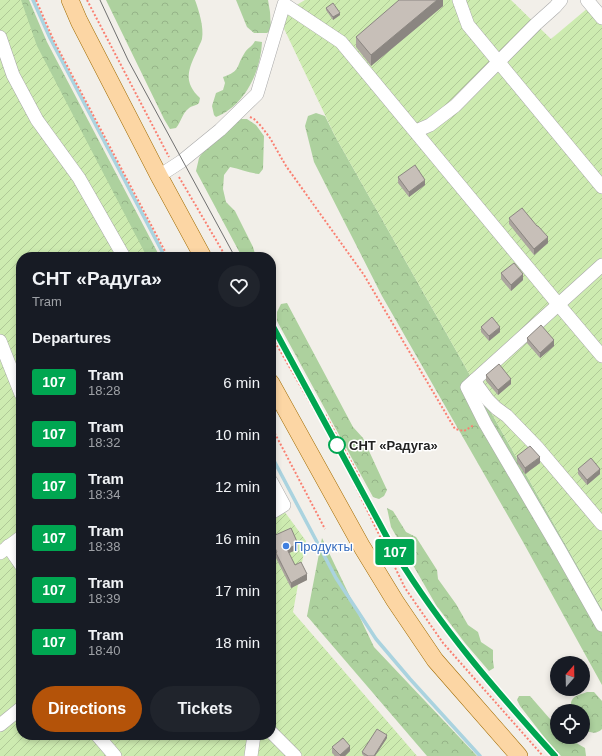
<!DOCTYPE html>
<html lang="en">
<head>
<meta charset="utf-8">
<style>
	body { margin:0; font-family:Arial,sans-serif; background:#20242c; color:#f1f3f6; height:100vh; display:flex; flex-direction:column; font-size:15px; white-space:nowrap }
	* { box-sizing:border-box; margin:0 }
	p { font-size:13px; color:#9ea1a6 }
	.icon { flex:none; width:22px; height:22px; fill:none; stroke:currentColor; stroke-width:2; stroke-linecap:round; stroke-linejoin:round }
	.map { position:relative; flex:1; overflow:hidden }
	.details { position:absolute; left:16px; top:252px; width:260px; height:488px; display:flex; flex-direction:column; background:#171b24; border-radius:16px; box-shadow:0 2px 6px #0003 }
	.details>* { flex:none }
	.badge { padding:0 8px; border-radius:3px; font-size:14px; line-height:26px }
	.needle { width:26px; rotate:20deg }
	.controls { position:absolute; left:550px; top:656px; display:grid; gap:8px }
	.controls a { display:grid; place-items:center; width:40px; height:40px; border-radius:50%; background:#171b24; box-shadow:0 2px 6px #0003; font-size:20px }
	.map>.badge { position:absolute; translate:-50% -50%; box-shadow:0 0 0 2px #fff }
	h2 { padding:0 16px; font-size:15px; line-height:36px }
	.round { display:grid; place-items:center; flex:none; width:42px; height:42px; border-radius:21px; background:#20242c }
	.head { display:flex; align-items:center; justify-content:space-between; height:68px; padding:0 16px }
	h1 { font-size:19px; font-weight:700; line-height:30px }
	.primary-button { display:flex; gap:8px; margin-top:auto; padding:8px 16px }
	.primary-button a { flex:1; height:46px; border-radius:24px; background:#b45309; color:#fff; font-size:16px; font-weight:700; line-height:46px; text-align:center }
	.primary-button a+a { background:#20242c; color:#f1f3f6 }
	ul { padding:0; list-style:none }
	li { display:flex; align-items:center; gap:12px; height:52px; padding:0 16px }
	li div { flex:1 }
	li b { display:block; font-size:15px }
	li em { font-style:normal }
	li .badge { min-width:44px; font-weight:700; text-align:center }
	.map>svg:first-child { display:block }
</style>
</head>
<body>
<div class="map">
<svg width="602" height="756" viewBox="0 0 602 756">
	<defs>
		<pattern id="forest-crowns" width="20" height="18" patternUnits="userSpaceOnUse"><rect width="20" height="18" fill="#add19e"/><path d="M2 6a3 3 0 1 1 6 0M12 15a3 3 0 1 1 6 0" fill="none" stroke="#95b388"/></pattern>
		<pattern id="garden-furrows" width="10" height="10" patternUnits="userSpaceOnUse"><rect width="10" height="10" fill="#cdebb0"/><path d="M-1 1l2-2M0 10L10 0M9 11l2-2" fill="none" stroke="#b0c997"/></pattern>
	</defs>
	<rect width="100%" height="100%" fill="#f2efe9"/>
	<g fill="url(#forest-crowns)">
		<path d="M0,0H29L47,42L160,257H128Z"/>
		<path d="M106,0H195C199,11 204,27 202,39C201,43 198,47 197,51C188,70 183,82 200,98L199,103C196,106 192,105 188,109C182,114 181,122 176,128L170,129L164,119Z"/>
		<path d="M236,0H268L270,12L271,30L267,33H254L247,27Z"/>
		<path d="M255,41L262,42C261,71 245,106 216,117L214,115L212,106L216,93L223,90L225,83L223,77C241,71 236,66 244,54C247,48 252,47 255,41Z"/>
		<path d="M316,113L325,116L335,136L602,609V685L523,542L382,296L314,162L305,126L308,116Z"/>
		<path d="M241,119H247L256,125L264,136L263,169L259,174C249,173 240,169 230,167L224,175L223,189L226,202L235,211L253,247L256,257H242L196,171C197,167 198,162 199,158C204,148 231,124 241,119Z"/>
		<path d="M287,303L353,427L363,438L387,490L384,496L379,499L373,497L277,321V312L281,304Z"/>
		<path d="M387,508L393,511L406,532L416,537L437,570L438,579L456,604L468,625L478,632L481,642L493,650V661L494,668L489,671L465,643L436,605L391,527Z"/>
		<path d="M322,538L374,647L477,756H427L307,616Z"/>
		<path d="M587,692H594L602,701V729C596,735 589,733 583,728V711H572C568,697 576,696 587,692Z"/>
		<path d="M519,696H530L557,727V737H566L585,748L586,756H561L548,742L520,706L517,700Z"/>
	</g>
	<g fill="url(#garden-furrows)">
		<path d="M0,0H21L37,46L147,257H21V735H271V493L306,541L293,612L417,756H0Z"/>
		<path d="M305,0H511L551,39L595,2L602,9V609L335,136L278,16Z"/>
	</g>
	<g fill="none" stroke-linecap="round" stroke-linejoin="round">
		<g stroke="#aad3df" stroke-width="3.5">
			<path d="M33,0L50,38L165,257"/>
			<path d="M271,455L336,578L376,639L410,679L480,756"/>
		</g>
		<g stroke="#a9a9a9" stroke-width="14">
			<g id="minor">
				<path d="M459,0L468,25L602,187"/>
				<path d="M587,0L602,18"/>
				<path d="M0,37L13,75L37,120L79,178L124,257"/>
				<path d="M416,131L430,125L455,106L536,24L555,7L561,0"/>
				<path d="M159,176L182,161L220,130L257,94L284,4L341,42L558,304L602,356"/>
				<path d="M602,265L467,387L485,423L559,549L602,625"/>
				<path d="M0,341L21,394"/>
				<path d="M475,380L477,385L488,400L496,408L507,416L537,447L602,524"/>
				<path d="M271,481L284,505L271,513"/>
				<path d="M8,546L21,565"/>
				<path d="M0,553L21,537"/>
				<path d="M0,725L21,708"/>
				<path d="M271,732L295,756"/>
				<path d="M97,735L115,756"/>
				<path d="M251,756L254,735"/>
			</g>
		</g>
		<g stroke="#a06b00" stroke-width="18">
			<g id="major">
				<path d="M70,0L79,21L159,176L203,257"/>
				<path d="M271,383L362,547L395,601L435,660L519,756"/>
			</g>
		</g>
		<g stroke="#fa8072" stroke-width="2" stroke-dasharray="2 2" stroke-linecap="butt">
			<path d="M36,0L53,39L168,257"/>
			<path d="M87,0L169,157"/>
			<path d="M250,117L254,119L261,126L270,138L286,166L364,275L455,429L464,431L474,425"/>
			<path d="M179,177L226,257"/>
			<path d="M271,335L319,418L352,479L405,588L443,643L543,756"/>
			<path d="M319,418L325,414L359,476L352,479"/>
			<path d="M271,426L325,529"/>
		</g>
		<use href="#minor" stroke="#fff" stroke-width="13"/>
		<use href="#major" stroke="#fcd6a4" stroke-width="17"/>
		<g stroke="#707070" stroke-width="1">
			<path d="M100,0L128,60L235,257"/>
			<path d="M271,323L396,554C441,628 497,692 555,756"/>
		</g>
	</g>
	<g fill="#aba49e">
		<path d="M443,0V6L371,66L356,47V37Z"/>
		<path d="M326,8L340,15L333,20L326,10Z"/>
		<path d="M398,177L425,185L409,197L398,183Z"/>
		<path d="M509,218L548,243L534,255L509,224Z"/>
		<path d="M501,273L523,280L511,291L501,279Z"/>
		<path d="M481,327L500,332L489,341L481,332Z"/>
		<path d="M527,338L554,346L540,358L527,343Z"/>
		<path d="M486,375L511,384L498,395L486,381Z"/>
		<path d="M517,456L540,463L525,474L517,462Z"/>
		<path d="M578,469L600,474L587,485L578,474Z"/>
		<path d="M271,537L298,549L289,553L295,565L307,580L291,588L276,558V555L271,545Z"/>
		<path d="M387,738L375,756H364L362,754V752Z"/>
		<path d="M332,747L350,751L345,756H335L332,753Z"/>
	</g>
	<g fill="#8b8681">
		<path d="M437,0H443V6L371,66V55Z"/>
		<path d="M340,13V15L333,20V17Z"/>
		<path d="M425,180V185L409,197V192Z"/>
		<path d="M548,237V243L534,255V249Z"/>
		<path d="M523,274V280L511,291V285Z"/>
		<path d="M500,327V332L489,341V336Z"/>
		<path d="M554,340V346L540,358V353Z"/>
		<path d="M511,379V384L498,395V390Z"/>
		<path d="M540,457V463L525,474V468Z"/>
		<path d="M600,469V474L587,485V480Z"/>
		<path d="M298,544V549L287,554V549Z"/>
		<path d="M307,574V580L291,588V583Z"/>
		<path d="M387,735V738L375,756H374Z"/>
		<path d="M350,746V751L345,756H340V755Z"/>
	</g>
	<g fill="#c7bfb8" stroke="#8b8681">
		<path d="M399,0H437L371,55L356,37Z"/>
		<path d="M333,3L340,13L333,17L326,8Z"/>
		<path d="M415,165L425,180L409,192L398,177Z"/>
		<path d="M522,208L537,226H538L548,237L534,249L509,218Z"/>
		<path d="M514,263L523,274L511,285L501,273Z"/>
		<path d="M492,317L500,327L489,336L481,327Z"/>
		<path d="M541,325L554,340L540,353L527,338Z"/>
		<path d="M499,364L511,379L498,390L486,375Z"/>
		<path d="M530,446L540,457L525,468L517,456Z"/>
		<path d="M591,458L600,469L587,480L578,469Z"/>
		<path d="M291,528L298,544L287,549L295,565L301,562L307,574L291,583L276,553L277,552L271,540V537Z"/>
		<path d="M377,729L387,735L374,756H368L362,752Z"/>
		<path d="M343,738L350,746L340,755L332,747Z"/>
	</g>
	<g fill="none" stroke-linecap="round" stroke-linejoin="round">
		<g stroke="#fff" stroke-width="9">
			<path id="line" d="M271,323L396,554C441,628 497,692 555,756"/>
		</g>
		<use href="#line" stroke="#00a651" stroke-width="6"/>
	</g>
	<circle fill="#fff" stroke="#00a651" stroke-width="2" cx="337" cy="445" r="8"/>
	<circle fill="#3f7fe0" stroke="#fff" stroke-width="1.5" cx="286" cy="546" r="4"/>
	<g text-anchor="middle" stroke-width="3" stroke-linejoin="round" paint-order="stroke">
		<g font-size="13" font-weight="bold" fill="#222" stroke="#fff" text-anchor="start">
			<text x="349" y="450">СНТ «Радуга»</text>
		</g>
		<g font-size="13" fill="#366cbe" stroke="#fff" text-anchor="start">
			<text x="294" y="551">Продукты</text>
		</g>
	</g>
</svg>
<div class="controls">
<a><svg class="needle" viewBox="-14 -14 28 28"><path d="M0-13l5 13h-10z" fill="#e53935"/><path d="M0 13l5-13h-10z" fill="#9ea1a6"/></svg></a>
<a><svg class="icon" aria-label="locate" viewBox="0 0 24 24"><circle cx="12" cy="12" r="6"/><path d="M12 2v4M12 18v4M2 12h4M18 12h4"/></svg></a>
</div>
<b class="badge" style="left:395px;top:552px;background:#00a651;color:#fff">107</b>
<section class="details">
<div class="head"><div><h1>СНТ «Радуга»</h1><p>Tram</p></div><a class="round"><svg class="icon" aria-label="heart" viewBox="0 0 24 24"><path d="M12 20l-8-8c-3-5 5-10 8-4 3-6 11-1 8 4z"/></svg></a></div>
<h2>Departures</h2>
<ul>
<li><span class="badge" style="background:#00a651;color:#fff">107</span><div><b>Tram</b><p>18:28</p></div><em>6 min</em></li>
<li><span class="badge" style="background:#00a651;color:#fff">107</span><div><b>Tram</b><p>18:32</p></div><em>10 min</em></li>
<li><span class="badge" style="background:#00a651;color:#fff">107</span><div><b>Tram</b><p>18:34</p></div><em>12 min</em></li>
<li><span class="badge" style="background:#00a651;color:#fff">107</span><div><b>Tram</b><p>18:38</p></div><em>16 min</em></li>
<li><span class="badge" style="background:#00a651;color:#fff">107</span><div><b>Tram</b><p>18:39</p></div><em>17 min</em></li>
<li><span class="badge" style="background:#00a651;color:#fff">107</span><div><b>Tram</b><p>18:40</p></div><em>18 min</em></li>
</ul>
<div class="primary-button"><a>Directions</a><a>Tickets</a></div>
</section>
</div>
</body>
</html>
